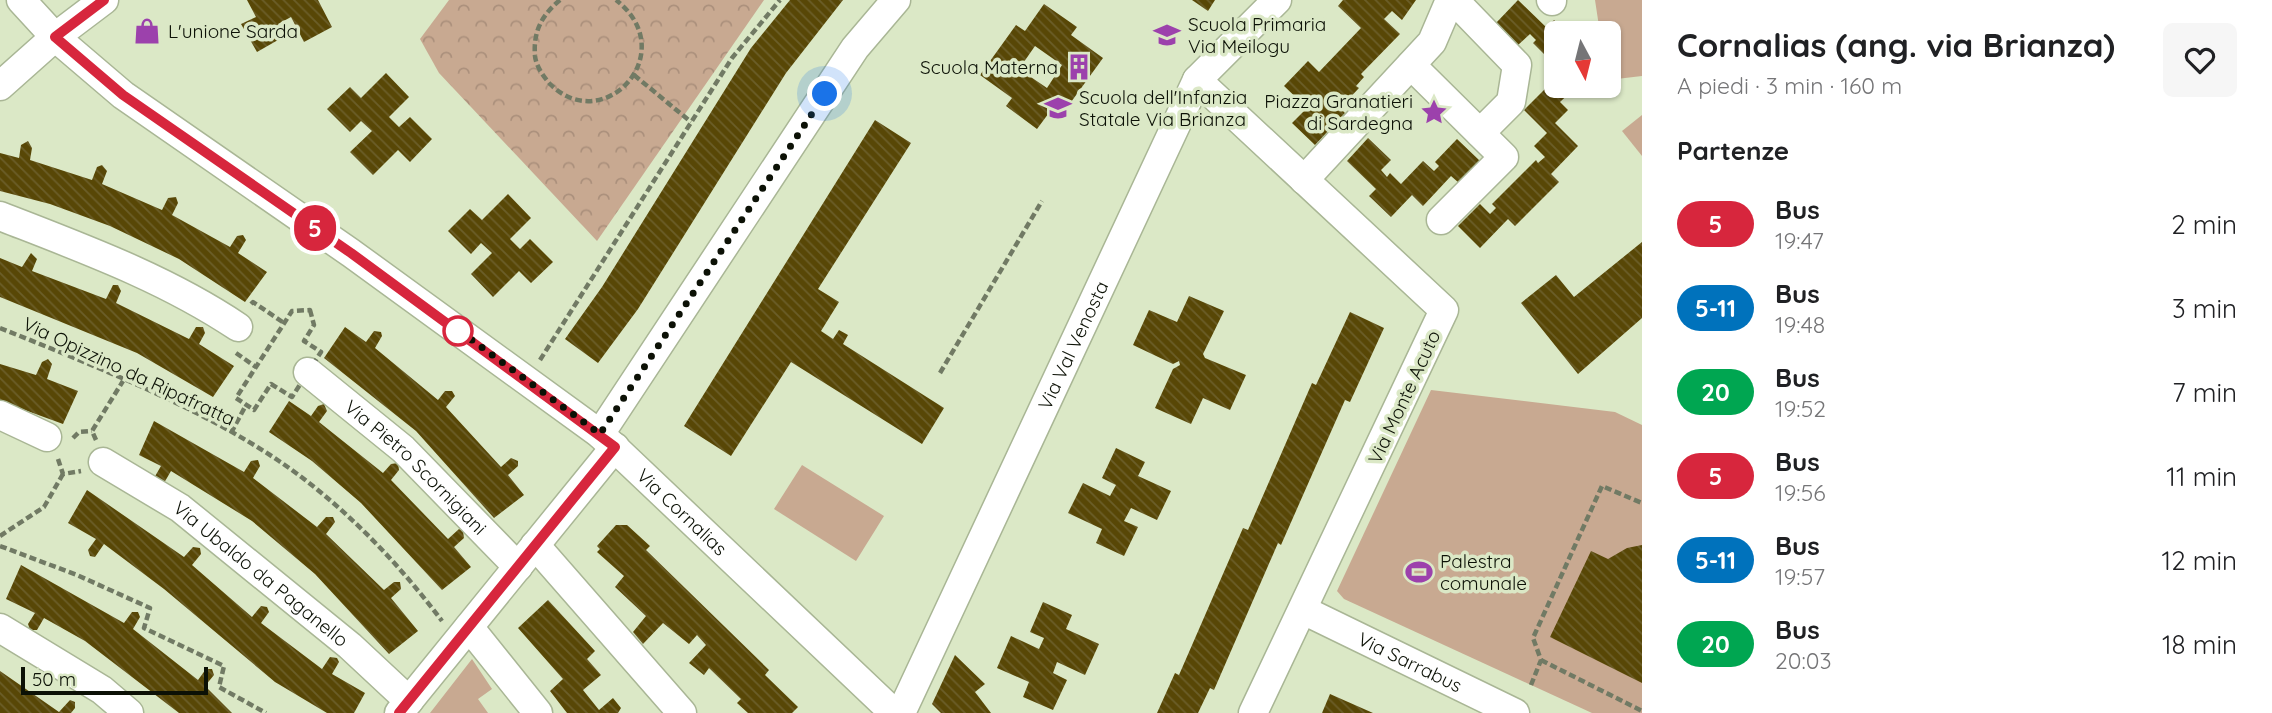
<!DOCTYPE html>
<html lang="it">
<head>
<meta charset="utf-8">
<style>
	body { margin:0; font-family:Quicksand,sans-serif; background:#f6f6f6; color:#202124; height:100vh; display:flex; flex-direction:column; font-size:26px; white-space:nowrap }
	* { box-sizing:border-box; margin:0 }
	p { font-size:23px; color:#757577 }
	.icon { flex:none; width:38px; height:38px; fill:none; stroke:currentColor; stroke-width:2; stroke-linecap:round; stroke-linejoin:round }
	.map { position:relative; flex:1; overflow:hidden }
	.side { display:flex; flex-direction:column; background:#fff; width:630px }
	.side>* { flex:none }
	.badge { padding:0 14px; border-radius:23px; font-size:24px; line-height:46px }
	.needle { width:46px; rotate:173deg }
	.buttons { position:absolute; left:1544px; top:21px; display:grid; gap:14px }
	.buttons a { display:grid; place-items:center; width:77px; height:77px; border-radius:10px; background:#fff; box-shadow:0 2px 5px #0004; font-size:35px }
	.scale { position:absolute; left:21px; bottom:18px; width:187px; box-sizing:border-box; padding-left:7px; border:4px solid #0c1106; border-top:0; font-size:19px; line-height:24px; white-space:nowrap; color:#0c1106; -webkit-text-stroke:5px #dbe8c6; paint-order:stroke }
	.you { position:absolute; width:35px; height:35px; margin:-18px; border:5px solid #fff; border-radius:50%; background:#1a73e8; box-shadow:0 0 0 10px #1a73e833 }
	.map>.badge { position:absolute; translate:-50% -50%; box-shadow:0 0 0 4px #fff }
	h2 { padding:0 35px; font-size:26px; line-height:63px }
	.round { display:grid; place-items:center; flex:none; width:74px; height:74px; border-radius:10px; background:#f6f6f6 }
	.summary { display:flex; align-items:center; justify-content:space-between; height:119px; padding:0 35px }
	h1 { font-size:33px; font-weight:800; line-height:52px }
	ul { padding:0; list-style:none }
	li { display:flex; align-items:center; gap:21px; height:84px; padding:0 35px }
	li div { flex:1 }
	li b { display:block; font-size:26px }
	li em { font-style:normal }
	li .badge { min-width:77px; font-weight:700; text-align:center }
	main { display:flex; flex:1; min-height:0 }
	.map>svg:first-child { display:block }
</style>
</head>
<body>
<main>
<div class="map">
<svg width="1642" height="713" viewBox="0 0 1642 713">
	<defs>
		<pattern id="park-crowns" width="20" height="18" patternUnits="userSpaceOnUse" patternTransform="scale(1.75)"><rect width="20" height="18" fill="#c8a991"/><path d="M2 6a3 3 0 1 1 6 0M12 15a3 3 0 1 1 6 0" fill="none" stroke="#ab907c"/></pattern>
		<pattern id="building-back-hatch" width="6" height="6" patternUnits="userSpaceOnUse" patternTransform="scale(1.75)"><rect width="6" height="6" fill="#584706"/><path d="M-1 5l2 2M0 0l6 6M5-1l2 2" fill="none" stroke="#6b5e29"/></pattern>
	</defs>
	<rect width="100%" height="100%" fill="#dbe8c6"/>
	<g fill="#c8a991">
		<path d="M1595,0H1642V76L1608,80V33H1600Z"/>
		<path d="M1642,115V156L1622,131Z"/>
		<path d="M1431,390L1615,412L1642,425V713H1592L1344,599L1337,591Z"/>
		<path d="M802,465L884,516L856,561L774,509Z"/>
		<path d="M472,659L492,689L478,699L488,713H430Z"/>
	</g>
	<path fill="url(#park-crowns)" d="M449,0H764L597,241L439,73L420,39Z"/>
	<g fill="url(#building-back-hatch)" fill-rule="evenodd">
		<path d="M247,0H318L332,27L304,42L291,17L278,24L285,36L257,52L241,24L256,17Z"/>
		<path d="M790,0H843L786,73L638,309L598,363L565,339L602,287L751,48Z"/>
		<path d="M1192,0H1215L1208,11Z"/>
		<path d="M1343,0H1416L1402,20L1392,11L1384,19L1400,34L1361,74L1364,77L1356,86L1359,88L1343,105L1334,95L1330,99L1345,113L1315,145L1292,123L1307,108L1284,86L1308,61L1319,72L1361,28L1338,6Z"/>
		<path d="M1518,0L1547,28L1554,20L1567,33H1556V86H1577L1560,102L1568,110L1555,123L1578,146L1551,174L1559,182L1515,226L1508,219L1480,248L1458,226L1480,204L1490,214L1496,208L1492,204L1536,160L1538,163L1545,157L1534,146L1547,133L1524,110L1545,89L1549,92L1555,86L1544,75L1554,64L1533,43L1536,40L1530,34L1518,45L1496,23Z"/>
		<path d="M1044,4L1077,27L1071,35L1103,58L1066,109L1057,102L1037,129L1006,106L1012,98L980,75L1016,25L1025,31ZM1035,46L1062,65L1047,88L1019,69Z"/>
		<path d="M386,73L409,97L389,117L399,127L410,117L432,139L410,162L398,150L373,175L350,152L372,131L361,121L350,132L327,109L350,87L361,98Z"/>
		<path d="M875,120L911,143L818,289L839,302L821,331L833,339L839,330L848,335L843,344L944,408L922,444L791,362L731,456L684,426Z"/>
		<path d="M1368,138L1391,160L1381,170L1387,177L1390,173L1401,184L1423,161L1434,171L1439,166L1435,162L1457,139L1480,161L1459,183L1451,176L1423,206L1412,195L1391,217L1369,196L1376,189L1347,161Z"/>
		<path d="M28,141L32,148L30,160L92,180L97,167L102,165L107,171L102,184L162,210L168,198L176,197L178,203L172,215L230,247L237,236L243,235L246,240L238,253L267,272L245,302L179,259L110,226L50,204L0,191V153L19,158L21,145Z"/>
		<path d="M508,194L531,218L510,239L520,249L530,239L553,262L531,283L519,271L493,297L471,274L492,253L481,243L471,254L448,231L470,209L482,220Z"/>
		<path d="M1642,242V318L1578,374L1521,303L1556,275L1574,297Z"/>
		<path d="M31,253L37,259L32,271L106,299L113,285H118L121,291L116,303L189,339L196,327H203L205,333L199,344L234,366L213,397L137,353L0,297V258L22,267Z"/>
		<path d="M1189,296L1224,311L1203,354L1205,358L1246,375L1230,410L1203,398L1191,424L1155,408L1173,369L1180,365L1179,361L1173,364L1133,345L1149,310L1177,322Z"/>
		<path d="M1350,312L1384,328L1350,402L1345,400L1281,545L1278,543L1214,690L1210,688L1198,713H1157L1175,673L1179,675L1243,528L1248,530L1312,383L1316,385Z"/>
		<path d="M345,327L366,342L374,331L381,332L382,336L375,348L438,400L445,391H452L455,396L446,407L501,467L511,458L518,461V466L508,475L524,495L494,518L416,431L324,358Z"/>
		<path d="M48,359L52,364L47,379L78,391L63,424L0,401V364L36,375L42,362Z"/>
		<path d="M289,401L311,416L318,406L324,404L327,411L319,422L383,473L391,464L398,463L399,470L391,480L448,539L459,529L463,531L464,538L454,547L471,567L442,590L361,503L312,461L269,432Z"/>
		<path d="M154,421L244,472L251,461L258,460L260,466L253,478L317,527L326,517H333L335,522L326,534L384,590L394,582H400L401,589L391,598L418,631L389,654L315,574L252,521L171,471L164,483L154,478L161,466L139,455Z"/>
		<path d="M1116,448L1145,462L1138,476L1171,491L1157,520L1131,508L1124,521L1138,527L1124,556L1096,543L1102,529L1068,513L1083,483L1110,496L1116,485L1102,478Z"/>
		<path d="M87,490L184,557L193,547L200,548L201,554L192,565L252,617L261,606L267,607L269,612L261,623L322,669L330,657L337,658L339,662L332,674L365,693L354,713H327L275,682L164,589L104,544L95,557L90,556L88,550L96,539L68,523Z"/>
		<path d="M616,525H627L650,546L646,550L769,670L765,675L798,707L792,713H748L737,703L741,699L709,668L704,675L689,663L706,645L697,635L689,644L663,623L643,644L633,632L646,616L615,587L624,576L597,552L600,549L597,546Z"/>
		<path d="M1642,545V683L1550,637L1591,551L1608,559L1627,548Z"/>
		<path d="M21,565L124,623L132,612H138L140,617L133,629L198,680L206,669H212L214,675L205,686L232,713H179L85,641L44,618L37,630H30L28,624L35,613L6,599Z"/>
		<path d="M548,600L595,651L587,659L601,675L583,690L599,710L613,698L621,708L618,713H567L550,691L563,679L518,628Z"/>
		<path d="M1043,602L1072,615L1066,629L1099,644L1085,675L1057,662L1053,673L1067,680L1053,710L1023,697L1029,682L997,668L1011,636L1039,649L1044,638L1030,632Z"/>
		<path d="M955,655L985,684L975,692L991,713H941L932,704Z"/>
		<path d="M0,671L59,712L70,700L75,702V708L71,713H0Z"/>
		<path d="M1330,694L1373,713H1322Z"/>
	</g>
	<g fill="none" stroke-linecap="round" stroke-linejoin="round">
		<g stroke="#a9b695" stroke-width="31">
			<g id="street">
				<path id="s1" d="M21,0L55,37L123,95L351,253L600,434L894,713"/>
				<path d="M1454,0L1517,65L1511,102L1480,133"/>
				<path d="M1551,0L1552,1"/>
				<path d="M1411,65L1504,157L1441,220"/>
				<path d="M1197,80L1444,310L1253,713"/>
				<path d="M0,86L55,37L104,0"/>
				<path d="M1304,180L1432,42L1450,0"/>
				<path d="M0,216C82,248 165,278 238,327"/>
				<path id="s2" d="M308,372L403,449L518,567"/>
				<path d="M0,415L47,437"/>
				<path d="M600,434L855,48L896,0"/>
				<path id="s3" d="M103,462L180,508L350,646L409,701"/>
				<path d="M535,545L682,713"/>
				<path id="s4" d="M1303,610L1515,713"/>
				<path d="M469,627L538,713"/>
				<path d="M0,628L102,690L129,713"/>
				<path d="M399,713L615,447"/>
				<path id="s5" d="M901,713L1197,80L1277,0"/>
			</g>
		</g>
		<g stroke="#717a64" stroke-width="4.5" stroke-dasharray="7 3.5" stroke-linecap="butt">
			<path d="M560,0C542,15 533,31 535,56C536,66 543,76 550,84C604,138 683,52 616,0"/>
			<path d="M634,75L691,122"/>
			<path d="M251,304L253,302L284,323"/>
			<path d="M310,310L314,325L304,341L321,352L292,397L271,384L254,410L236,398L292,311Z"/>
			<path d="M0,328C92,365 196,405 279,461C341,503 397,561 442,621"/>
			<path d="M236,353L256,367"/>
			<path d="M540,360L732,58L780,0"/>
			<path d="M940,373L1042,201"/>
			<path d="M231,433L246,405"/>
			<path d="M73,438L79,432L92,431"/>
			<path d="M96,440L92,431L123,381"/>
			<path d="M58,459L63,474L81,471"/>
			<path d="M0,536L44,507L63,474"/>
			<path d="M0,546L77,575L150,608L144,628L224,666L219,687L266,713"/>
			<path d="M1541,660L1642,711"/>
			<path d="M1531,685L1541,660L1533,638L1602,486L1642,503"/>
		</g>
		<use href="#street" stroke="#fff" stroke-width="28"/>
	</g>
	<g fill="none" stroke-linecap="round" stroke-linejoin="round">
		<g stroke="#fff" stroke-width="16">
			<path id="line" d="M104,0L55,37L123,95L351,253L615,447L399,713"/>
		</g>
		<use href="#line" stroke="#d7263d" stroke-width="10"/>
		<path stroke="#0c1106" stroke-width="7" stroke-dasharray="0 12.6" d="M458,331L450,324L600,434L825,94"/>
	</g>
	<defs>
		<g id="shop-bare" transform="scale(2.1)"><path d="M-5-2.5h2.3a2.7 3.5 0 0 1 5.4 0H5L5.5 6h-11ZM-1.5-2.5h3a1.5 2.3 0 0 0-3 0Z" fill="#9c41ac" stroke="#dbe8c6" stroke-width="2.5" paint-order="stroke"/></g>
		<g id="school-bare" transform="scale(2.1)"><path d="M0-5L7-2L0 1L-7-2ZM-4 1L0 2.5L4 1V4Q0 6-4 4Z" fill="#9c41ac" stroke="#dbe8c6" stroke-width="2.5" paint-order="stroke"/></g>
		<g id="building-bare" transform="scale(2.1)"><path d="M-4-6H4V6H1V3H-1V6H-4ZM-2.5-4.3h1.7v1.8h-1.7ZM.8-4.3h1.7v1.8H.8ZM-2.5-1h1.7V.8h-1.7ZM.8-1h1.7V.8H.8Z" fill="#9c41ac" stroke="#dbe8c6" stroke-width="2.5" paint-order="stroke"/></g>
		<g id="sight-bare" transform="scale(2.1)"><path d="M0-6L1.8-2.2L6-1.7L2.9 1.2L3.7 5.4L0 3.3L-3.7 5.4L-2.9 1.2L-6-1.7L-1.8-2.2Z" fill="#9c41ac" stroke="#dbe8c6" stroke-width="2.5" paint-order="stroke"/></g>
		<g id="stadium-bare" transform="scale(2.1)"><path d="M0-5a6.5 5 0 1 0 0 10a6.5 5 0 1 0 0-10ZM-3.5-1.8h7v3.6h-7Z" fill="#9c41ac" stroke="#dbe8c6" stroke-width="2.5" paint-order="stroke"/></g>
	</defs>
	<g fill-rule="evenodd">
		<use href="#shop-bare" x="147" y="31"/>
		<use href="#school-bare" x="1167" y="35"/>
		<use href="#building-bare" x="1079" y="67"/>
		<use href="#school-bare" x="1058" y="108"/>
		<use href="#sight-bare" x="1434" y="112"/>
		<use href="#stadium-bare" x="1419" y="572"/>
	</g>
	<circle fill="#fff" stroke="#d7263d" stroke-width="3.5" cx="458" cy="331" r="14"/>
	<g text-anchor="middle" stroke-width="7" stroke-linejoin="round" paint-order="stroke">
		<g font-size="19" fill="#0c1106" stroke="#dbe8c6" text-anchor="start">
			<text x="1188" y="31">Scuola Primaria<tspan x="1188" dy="22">Via Meilogu</tspan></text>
			<text x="168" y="38">L'unione Sarda</text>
			<text x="1058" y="74" text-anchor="end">Scuola Materna</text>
			<text x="1079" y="104">Scuola dell'Infanzia<tspan x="1079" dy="22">Statale Via Brianza</tspan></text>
			<text x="1413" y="108" text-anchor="end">Piazza Granatieri<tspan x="1413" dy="22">di Sardegna</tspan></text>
			<text x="1440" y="568">Palestra<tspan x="1440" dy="22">comunale</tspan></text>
		</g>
		<g font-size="19" fill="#0c1106" stroke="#dbe8c6">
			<text dy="7" stroke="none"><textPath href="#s5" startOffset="406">Via Val Venosta</textPath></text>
			<text transform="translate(129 371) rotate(25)" y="7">Via Opizzino da Ripafratta</text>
			<text transform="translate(1404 397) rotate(-65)" y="7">Via Monte Acuto</text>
			<text dy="7" stroke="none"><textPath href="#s2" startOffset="144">Via Pietro Scornigiani</textPath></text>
			<text dy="7" stroke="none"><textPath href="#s1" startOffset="838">Via Cornalias</textPath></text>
			<text dy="7" stroke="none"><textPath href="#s3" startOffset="194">Via Ubaldo da Paganello</textPath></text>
			<text dy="7" stroke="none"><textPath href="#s4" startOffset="119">Via Sarrabus</textPath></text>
		</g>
	</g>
</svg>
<div class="buttons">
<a><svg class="needle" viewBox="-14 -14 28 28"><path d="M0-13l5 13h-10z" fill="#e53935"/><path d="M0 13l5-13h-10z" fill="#757577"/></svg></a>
</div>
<div class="scale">50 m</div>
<div class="you" style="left:825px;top:94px"></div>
<b class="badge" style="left:315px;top:228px;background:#d7263d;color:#fff">5</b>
</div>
<section class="side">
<div class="summary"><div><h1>Cornalias (ang. via Brianza)</h1><p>A piedi · 3 min · 160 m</p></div><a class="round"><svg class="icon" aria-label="heart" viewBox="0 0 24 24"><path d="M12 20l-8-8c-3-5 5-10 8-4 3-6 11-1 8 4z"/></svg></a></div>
<h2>Partenze</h2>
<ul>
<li><span class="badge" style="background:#d7263d;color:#fff">5</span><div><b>Bus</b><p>19:47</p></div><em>2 min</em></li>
<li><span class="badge" style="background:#0072bc;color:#fff">5-11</span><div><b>Bus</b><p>19:48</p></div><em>3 min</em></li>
<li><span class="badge" style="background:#00a651;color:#fff">20</span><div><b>Bus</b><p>19:52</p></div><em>7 min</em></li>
<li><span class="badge" style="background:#d7263d;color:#fff">5</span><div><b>Bus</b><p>19:56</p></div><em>11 min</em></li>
<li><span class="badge" style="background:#0072bc;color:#fff">5-11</span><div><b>Bus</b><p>19:57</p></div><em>12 min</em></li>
<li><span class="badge" style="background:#00a651;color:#fff">20</span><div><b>Bus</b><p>20:03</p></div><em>18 min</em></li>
</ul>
</section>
</main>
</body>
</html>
